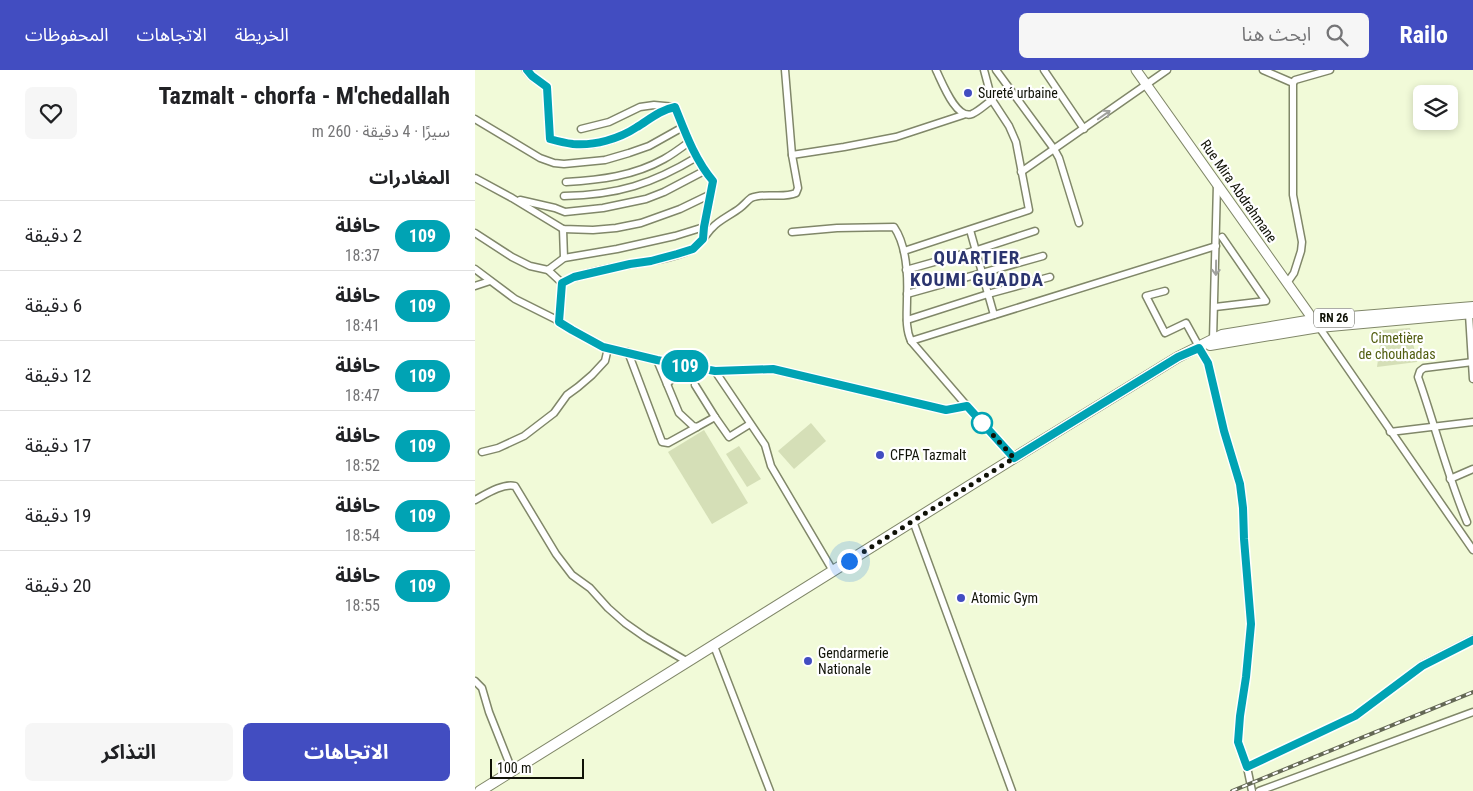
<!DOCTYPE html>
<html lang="ar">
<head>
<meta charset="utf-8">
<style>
	body { margin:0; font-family:"Roboto Condensed","Noto Sans Arabic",sans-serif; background:#f6f6f6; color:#202124; direction:rtl; height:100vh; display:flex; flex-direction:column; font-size:19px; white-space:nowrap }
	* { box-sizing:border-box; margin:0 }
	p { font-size:16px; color:#757577 }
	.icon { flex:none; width:28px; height:28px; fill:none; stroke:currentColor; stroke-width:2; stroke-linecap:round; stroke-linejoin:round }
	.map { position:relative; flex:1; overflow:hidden; direction:ltr }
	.panel { display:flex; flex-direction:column; background:#fff; width:475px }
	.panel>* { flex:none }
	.badge { padding:0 10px; border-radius:16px; font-size:18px; line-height:32px }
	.buttons { position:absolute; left:938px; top:15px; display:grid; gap:10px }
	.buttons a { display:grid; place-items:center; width:45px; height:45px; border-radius:8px; background:#fff; box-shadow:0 2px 8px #0003; font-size:25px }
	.scale { position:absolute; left:15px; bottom:12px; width:94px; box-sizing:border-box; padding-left:5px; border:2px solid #101207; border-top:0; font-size:14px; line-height:18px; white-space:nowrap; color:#101207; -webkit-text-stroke:4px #fff; paint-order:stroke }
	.you { position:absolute; width:25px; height:25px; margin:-12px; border:4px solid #fff; border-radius:50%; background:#1a73e8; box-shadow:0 0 0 8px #1a73e833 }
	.map>.badge { position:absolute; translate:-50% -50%; box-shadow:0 0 0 2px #fff }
	h2 { padding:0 25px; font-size:19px; line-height:45px }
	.round { display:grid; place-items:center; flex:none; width:52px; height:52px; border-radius:8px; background:#f6f6f6 }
	.head { display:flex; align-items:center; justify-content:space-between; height:85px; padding:0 25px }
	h1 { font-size:24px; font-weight:700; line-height:38px }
	.primary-button { display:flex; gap:10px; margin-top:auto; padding:10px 25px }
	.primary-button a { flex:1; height:58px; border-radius:8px; background:#424dc1; color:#fff; font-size:20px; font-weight:700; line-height:58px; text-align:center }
	.primary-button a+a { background:#f6f6f6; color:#202124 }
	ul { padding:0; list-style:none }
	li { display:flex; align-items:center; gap:15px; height:70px; padding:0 25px; border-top:1px solid #e0e0e0 }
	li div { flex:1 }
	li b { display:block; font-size:19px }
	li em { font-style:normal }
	li .badge { min-width:55px; font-weight:700; text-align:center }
	header { display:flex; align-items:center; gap:30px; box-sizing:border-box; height:70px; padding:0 25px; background:#424dc1; color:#fff }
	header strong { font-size:24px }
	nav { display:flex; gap:28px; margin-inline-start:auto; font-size:18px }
	.search { width:350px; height:45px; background:#f6f6f6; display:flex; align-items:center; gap:12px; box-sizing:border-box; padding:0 18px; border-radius:8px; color:#757577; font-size:19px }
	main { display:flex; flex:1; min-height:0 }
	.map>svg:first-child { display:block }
</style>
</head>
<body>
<header>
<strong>Railo</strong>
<div class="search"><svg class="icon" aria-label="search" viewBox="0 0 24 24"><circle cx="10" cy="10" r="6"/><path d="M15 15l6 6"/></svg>ابحث هنا</div>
<nav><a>الخريطة</a><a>الاتجاهات</a><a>المحفوظات</a></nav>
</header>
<main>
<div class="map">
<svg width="998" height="721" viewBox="0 0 998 721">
	<rect width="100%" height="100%" fill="#f1fad8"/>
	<g fill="#d5dfb7">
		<path d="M935,258L942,292L902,297L907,260Z"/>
		<path d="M336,353L351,371L319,399L303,381Z"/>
		<path d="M229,360L273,433L237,454L193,382Z"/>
		<path d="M264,376L286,409L272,417L251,384Z"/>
	</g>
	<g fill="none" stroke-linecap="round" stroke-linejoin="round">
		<g stroke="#808769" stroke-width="9">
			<g id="street">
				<path d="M51,0L57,7L72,17L75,69C82,71 90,73 98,74C120,77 144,69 162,57C175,49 185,40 200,37L179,35L165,37L134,52L106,59"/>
				<path d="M461,0C467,12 481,50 497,44C504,41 511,34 517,30"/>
				<path d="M521,0L579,79L584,88L604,153"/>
				<path d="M569,0L609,59"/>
				<path d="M788,0L818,13V125L827,172L826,181L819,203L812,213"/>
				<path d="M818,13L820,10L855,0"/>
				<path d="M200,37C210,63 220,90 238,111L229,160"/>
				<path d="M0,49L65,88L79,93L89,94L130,90L154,83L174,76L208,57"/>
				<path d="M317,85L369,77L421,67L488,45"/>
				<path d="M546,102L692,0"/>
				<path d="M0,108L37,128L88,159L118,160L141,158L166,153L205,139L234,125"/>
				<path d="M91,112C125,110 159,106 189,89C198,84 206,78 214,72"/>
				<path d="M89,126C143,125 177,114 222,87"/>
				<path d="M45,130L80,138L90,142L128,138L171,129L189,122L229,101"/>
				<path d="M88,159L89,188"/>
				<path d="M495,160L519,245"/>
				<path d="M317,162L362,158L419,157C432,176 433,207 432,229C432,243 430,258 436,271L492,336L539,388"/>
				<path d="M0,163L37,187L55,196L73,200L89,188L142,179L200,166L229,157"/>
				<path d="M429,181L554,140L541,72L534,56L517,30L509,0"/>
				<path d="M0,199L40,229L80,249L97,260L128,277L182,290L240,301L290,375L296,396L358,501"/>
				<path d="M73,200L87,213"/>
				<path d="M431,200L502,180L560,161"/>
				<path d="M87,213C126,193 176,197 216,180C225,176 230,165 237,158C244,150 256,145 265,138C269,135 272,131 276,128C290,122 307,129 321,123L323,118L317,85L310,0"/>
				<path d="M0,216L15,211"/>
				<path d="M690,221L671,226L690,263L711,253L733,293L749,361L765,413L768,438L769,469L776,554L771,607L765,646L763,672L772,697L777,721"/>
				<path d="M432,224L568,186"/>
				<path d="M740,237L791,231L747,167"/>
				<path d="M994,244L998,309"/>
				<path d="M432,250L513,224L575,207"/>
				<path d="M84,251L87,213"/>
				<path d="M844,257L998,480"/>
				<path d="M738,270L742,114"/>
				<path d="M436,271L741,176"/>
				<path d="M153,282L187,372L193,373L222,357"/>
				<path d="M182,290L204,343L218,356L222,357L240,347L220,315"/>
				<path d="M240,301L297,299L471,340L492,336"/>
				<path d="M192,314L210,296"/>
				<path d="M240,347L254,367L275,354"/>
				<path d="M915,362L998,352"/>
				<path d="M7,382L23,378L49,366L79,343L92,325L103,317L117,305L130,291L133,278"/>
				<path d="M975,409L998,399"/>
				<path d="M0,430C11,424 28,413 40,416L81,484L97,505L115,518L133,538L150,553L170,567L213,592"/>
				<path d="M438,451L537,721"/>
				<path d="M992,452C972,405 960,355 943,307L945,301L949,298L998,292"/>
				<path d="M239,576L295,721"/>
				<path d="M0,611L7,618L14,642L37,700"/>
				<path d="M772,697L881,646L947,595L998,569"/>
				<path d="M784,721L998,642"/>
			</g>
		</g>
		<g stroke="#808769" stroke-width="11">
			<path id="secondary" d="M661,0L842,255"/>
		</g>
		<g stroke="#808769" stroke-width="12">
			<g id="primary">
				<path d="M735,275L844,257L998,243"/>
				<path d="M5,721L539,388L703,287L747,265L838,250L998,237"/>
			</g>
		</g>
		<use href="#street" stroke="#fff" stroke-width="6"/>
		<use href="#secondary" stroke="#fff" stroke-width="9"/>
		<use href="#primary" stroke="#fff" stroke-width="10"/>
		<g stroke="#646855" stroke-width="4">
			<path id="rail" d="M757,721L998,622"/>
		</g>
		<use href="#rail" stroke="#fff" stroke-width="2" stroke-dasharray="5.5" stroke-linecap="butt"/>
	</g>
	<defs><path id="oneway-shaft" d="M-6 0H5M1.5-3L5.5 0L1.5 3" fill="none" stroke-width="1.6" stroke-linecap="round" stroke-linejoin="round" transform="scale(1.25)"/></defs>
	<g stroke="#9fa09c">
		<use href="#oneway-shaft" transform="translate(629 45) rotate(-35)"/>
		<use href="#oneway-shaft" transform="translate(741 198) rotate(91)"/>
	</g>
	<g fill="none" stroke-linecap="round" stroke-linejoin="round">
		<g stroke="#fff" stroke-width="11">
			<path id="line" d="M52,0L57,6L72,17L75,69C82,71 90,73 98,74C119,76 144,69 162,57C175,49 185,40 200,37C210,62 220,90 238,111L229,157L228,169L218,179L202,184L176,191L155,194L99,207L87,213L84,252L97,260L128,277L182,290L240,301L298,299L471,340L492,336L539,388L703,287L724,278L733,293L749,361L765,414L768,438L769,469L776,554L771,607L765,646L763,672L772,697L880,646L947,596L998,570"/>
		</g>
		<use href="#line" stroke="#00a3b4" stroke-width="8"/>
		<path stroke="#101207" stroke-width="5" stroke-dasharray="0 9" d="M374,491L539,388L507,353"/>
	</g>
	<g fill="#424dc1" stroke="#fff" stroke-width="2">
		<circle cx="493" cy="23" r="5"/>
		<circle cx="405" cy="385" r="5"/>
		<circle cx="486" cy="528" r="5"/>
		<circle cx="333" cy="591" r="5"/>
	</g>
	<circle fill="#fff" stroke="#00a3b4" stroke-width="2.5" cx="507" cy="353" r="10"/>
	<g text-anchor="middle" stroke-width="4.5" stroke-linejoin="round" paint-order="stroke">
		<rect fill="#fff" stroke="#585951" stroke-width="1" x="839" y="238.5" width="40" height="19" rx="4"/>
		<g font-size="12" font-weight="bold" fill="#101207">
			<text x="859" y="252">RN 26</text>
		</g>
		<g font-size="14" fill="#101207" stroke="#fff" text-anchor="start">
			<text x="503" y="28">Sureté urbaine</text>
			<text x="415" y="390">CFPA Tazmalt</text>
			<text x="496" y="533">Atomic Gym</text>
			<text x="343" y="588">Gendarmerie<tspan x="343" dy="16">Nationale</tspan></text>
		</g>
		<g font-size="14" fill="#101207" stroke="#fff">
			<text transform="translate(764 121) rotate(55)" y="5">Rue Mira Abdrahmane</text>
		</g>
		<g font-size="14" fill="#525e11" stroke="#fff">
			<text x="922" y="273">Cimetière<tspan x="922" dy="16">de chouhadas</tspan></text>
		</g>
		<g font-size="19" font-weight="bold" letter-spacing="1" fill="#2b346e" stroke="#fff">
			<text x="502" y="194">QUARTIER<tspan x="502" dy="22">KOUMI GUADDA</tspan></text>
		</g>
	</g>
</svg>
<div class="buttons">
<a><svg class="icon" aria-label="layers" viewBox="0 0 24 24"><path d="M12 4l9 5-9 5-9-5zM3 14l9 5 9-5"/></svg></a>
</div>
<div class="scale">100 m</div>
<div class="you" style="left:374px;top:491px"></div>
<b class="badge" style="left:210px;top:296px;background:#00a3b4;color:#fff">109</b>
</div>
<section class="panel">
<div class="head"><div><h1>Tazmalt - chorfa - M'chedallah</h1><p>سيرًا · 4 دقيقة · 260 m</p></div><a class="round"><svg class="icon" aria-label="heart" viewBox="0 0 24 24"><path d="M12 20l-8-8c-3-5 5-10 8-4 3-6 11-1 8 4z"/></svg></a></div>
<h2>المغادرات</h2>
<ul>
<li><span class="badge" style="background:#00a3b4;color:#fff">109</span><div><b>حافلة</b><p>18:37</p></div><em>2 دقيقة</em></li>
<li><span class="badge" style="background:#00a3b4;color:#fff">109</span><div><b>حافلة</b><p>18:41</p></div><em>6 دقيقة</em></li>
<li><span class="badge" style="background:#00a3b4;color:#fff">109</span><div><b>حافلة</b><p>18:47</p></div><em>12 دقيقة</em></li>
<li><span class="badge" style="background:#00a3b4;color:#fff">109</span><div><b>حافلة</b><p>18:52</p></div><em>17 دقيقة</em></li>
<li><span class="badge" style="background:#00a3b4;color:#fff">109</span><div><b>حافلة</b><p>18:54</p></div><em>19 دقيقة</em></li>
<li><span class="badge" style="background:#00a3b4;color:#fff">109</span><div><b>حافلة</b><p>18:55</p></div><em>20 دقيقة</em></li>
</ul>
<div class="primary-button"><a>الاتجاهات</a><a>التذاكر</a></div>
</section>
</main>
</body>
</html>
